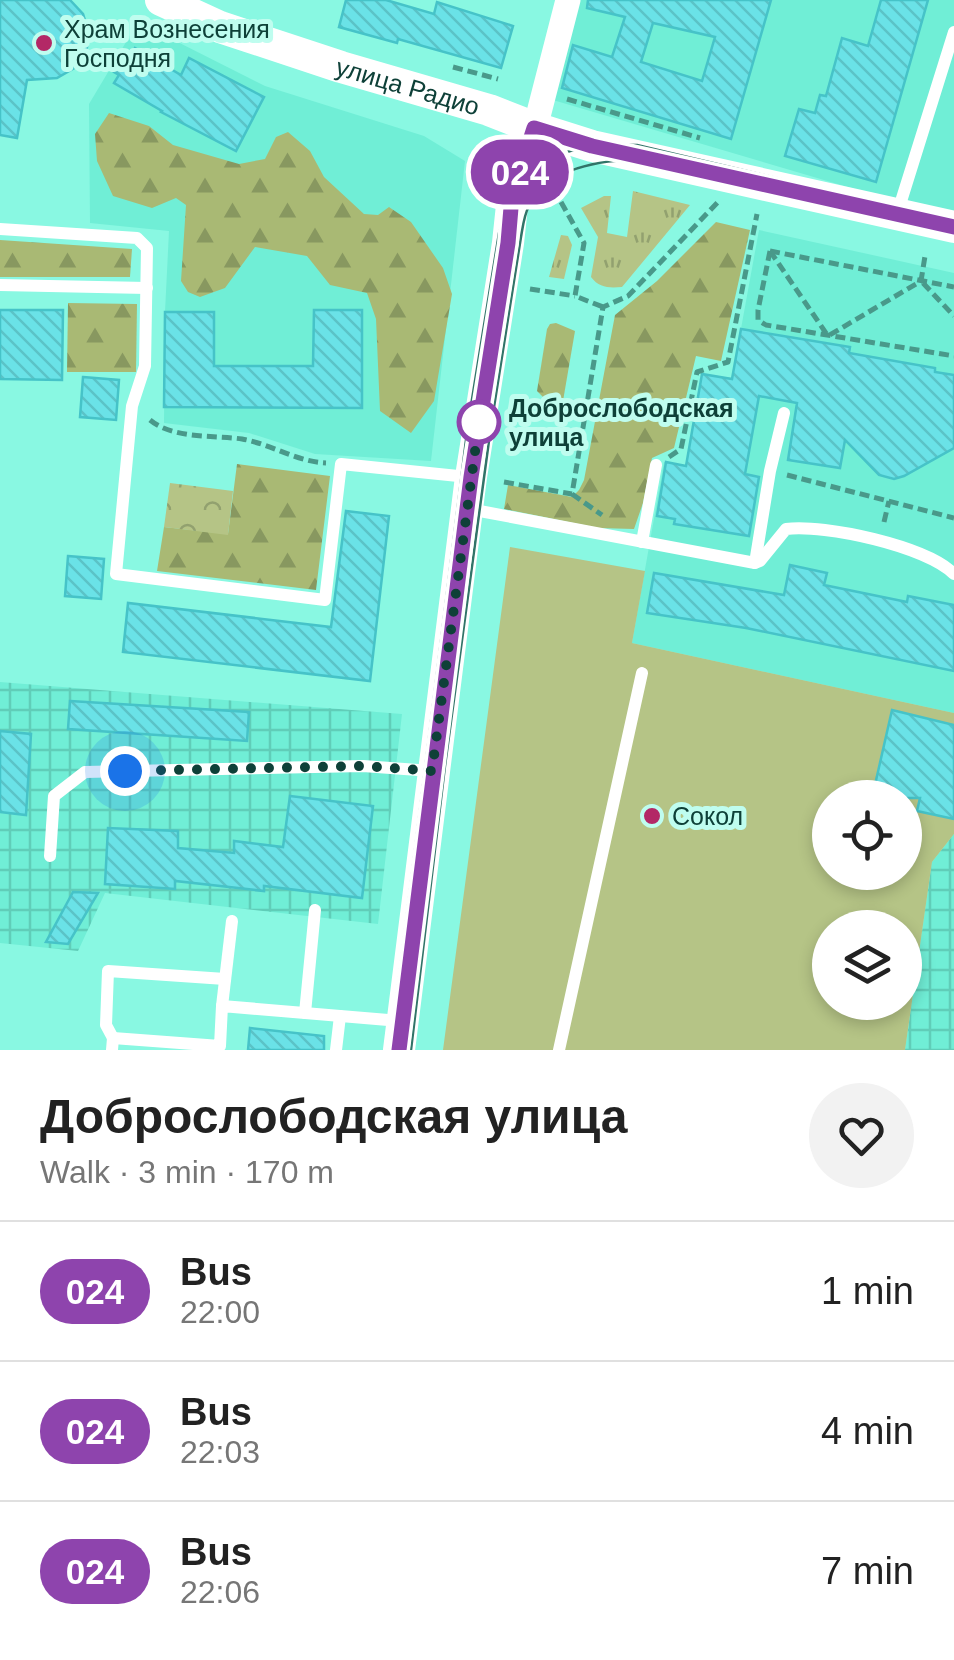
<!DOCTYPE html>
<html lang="en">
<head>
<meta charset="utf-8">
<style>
	body { margin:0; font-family:Arial,sans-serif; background:#f2f2f2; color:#222; height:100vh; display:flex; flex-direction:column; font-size:38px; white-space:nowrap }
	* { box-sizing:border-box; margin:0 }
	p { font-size:32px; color:#767676 }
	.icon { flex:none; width:55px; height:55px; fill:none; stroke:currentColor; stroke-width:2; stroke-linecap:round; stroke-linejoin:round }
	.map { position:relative; height:1050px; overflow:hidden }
	.drawer { display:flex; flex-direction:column; background:#fff; flex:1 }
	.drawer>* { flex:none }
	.badge { padding:0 20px; border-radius:32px; font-size:35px; line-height:65px }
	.tools { position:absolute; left:812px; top:780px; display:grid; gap:20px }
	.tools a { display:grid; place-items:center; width:110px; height:110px; border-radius:50%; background:#fff; box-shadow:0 5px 15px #0003; font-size:50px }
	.you { position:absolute; width:50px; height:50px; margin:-25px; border:8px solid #fff; border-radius:50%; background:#1a73e8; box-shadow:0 0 0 15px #1a73e833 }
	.map>.badge { position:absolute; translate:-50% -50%; box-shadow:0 0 0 5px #fff }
	.round { display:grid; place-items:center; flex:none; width:105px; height:105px; border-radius:52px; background:#f2f2f2 }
	.headline { display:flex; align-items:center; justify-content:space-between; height:170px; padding:0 40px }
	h1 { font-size:48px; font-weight:700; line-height:75px }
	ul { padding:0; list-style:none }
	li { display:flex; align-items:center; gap:30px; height:140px; padding:0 40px; border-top:2px solid #e0e0e0 }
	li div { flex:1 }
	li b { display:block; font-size:38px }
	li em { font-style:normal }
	li .badge { min-width:110px; font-weight:700; text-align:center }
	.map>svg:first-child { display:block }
</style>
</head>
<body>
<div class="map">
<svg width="954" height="1050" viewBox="0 0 954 1050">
	<defs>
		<pattern id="industrial-grid" width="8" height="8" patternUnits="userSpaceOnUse" patternTransform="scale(2.5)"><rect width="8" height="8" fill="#70eed6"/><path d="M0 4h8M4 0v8" fill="none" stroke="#60cdb8"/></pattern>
		<pattern id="grass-tufts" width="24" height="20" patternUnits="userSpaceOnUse" patternTransform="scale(2.5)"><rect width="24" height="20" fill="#b5c486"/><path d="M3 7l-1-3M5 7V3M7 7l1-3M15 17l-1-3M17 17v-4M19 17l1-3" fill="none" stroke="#92a16f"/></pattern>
		<pattern id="forest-firs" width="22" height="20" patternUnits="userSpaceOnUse" patternTransform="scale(2.5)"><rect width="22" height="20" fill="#a9b974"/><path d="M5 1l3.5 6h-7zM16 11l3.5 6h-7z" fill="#889860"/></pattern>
		<pattern id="park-crowns" width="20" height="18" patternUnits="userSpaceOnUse" patternTransform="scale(2.5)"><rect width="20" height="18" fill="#b5c486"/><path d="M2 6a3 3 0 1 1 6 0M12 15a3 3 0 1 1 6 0" fill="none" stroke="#92a16f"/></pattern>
		<pattern id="building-back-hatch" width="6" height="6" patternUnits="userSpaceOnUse" patternTransform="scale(2.5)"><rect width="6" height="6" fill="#6ae2e7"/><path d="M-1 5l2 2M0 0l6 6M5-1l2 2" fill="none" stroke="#5bc3c7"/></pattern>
	</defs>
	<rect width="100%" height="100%" fill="#89f8e2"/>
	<g fill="#70eed6">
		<path d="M563,0H954V211L885,198L536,95Z"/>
		<path d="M138,22L265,86L424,136L465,161L431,461L315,454L249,433L164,423L165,312L169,231L90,223L89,104Z"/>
		<path d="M759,230L954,273V713L632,643L664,462L686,465L702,374L732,378Z"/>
	</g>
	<g fill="url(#industrial-grid)">
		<path d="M0,682L402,714L378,924L105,893L78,951L0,943Z"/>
		<path d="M954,834V1050H905L932,862Z"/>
	</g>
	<g fill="url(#grass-tufts)">
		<path d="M633,191L690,205L622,287C609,288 599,288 591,277L598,237L581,208L604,196H611L607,233L627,237Z"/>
		<path d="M561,235L568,236L572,245L564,279L549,277Z"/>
	</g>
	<g fill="url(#forest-firs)">
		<path d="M109,113L149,126L173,145L239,164L265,159L276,137L288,132L310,151L324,177L364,214L378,215L389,207L411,222L443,268L452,294L434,401L411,433L380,411L376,319L367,293L330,285L307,256L255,247L225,288L200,297L188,292L181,281L186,205L176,198L152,208L113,196L97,161L95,134Z"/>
		<path d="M716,222L750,230L721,361L696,356L674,448L652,458L643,503L634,529L598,528L504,509L508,485L572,497L579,490L584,480L615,315L657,281Z"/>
		<path d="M0,240L132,249L130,277H0Z"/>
		<path d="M68,303L137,304L136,372H67Z"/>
		<path d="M556,323L575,331L563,401L545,399L537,391L547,329L550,324Z"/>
		<path d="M237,464L330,476L316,590L157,571L164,527L228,534Z"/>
	</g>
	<path fill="url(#park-crowns)" d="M170,483L233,491L228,535L164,527Z"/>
	<path fill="#b5c486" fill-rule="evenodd" d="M510,547L645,571L632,643L954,713V834L932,862L905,1050H443ZM830,798H905V872H830ZM830,928H905V1002H830Z"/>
	<g fill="url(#building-back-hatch)" stroke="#46c3c8" stroke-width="2.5" fill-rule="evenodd">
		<path d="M0,0H70L83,14L89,33L86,54L76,67L57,78L27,80L17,138L0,135Z"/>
		<path d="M346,0H386L434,14L437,2L513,26L501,68L398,39L397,43L339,27Z"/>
		<path d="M588,0H771L731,139L562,88L573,45L612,57L625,17L587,8ZM653,23L715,37L702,81L641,62Z"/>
		<path d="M881,0H928L876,182L785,156L799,109L815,113L820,95L826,96L842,38L868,46Z"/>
		<path d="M135,48L181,75L189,58L264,97L236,151L161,112L162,111L114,83L119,75L114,72L125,53L130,56Z"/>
		<path d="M0,310H63L62,380L0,379Z"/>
		<path d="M314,310H362V408L164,407L165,312H214V366H313Z"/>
		<path d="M741,329L850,347L849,353L935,368V372L954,375V448L904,476L894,479L879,475L845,440L840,468L788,460L797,403L759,396L745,474L759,477L749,536L674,524L675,519L657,516L666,462L686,466L702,374L732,379Z"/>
		<path d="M83,377L119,380L116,420L80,417Z"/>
		<path d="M346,511L389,516L370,681L123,652L128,603L331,627Z"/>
		<path d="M68,556L104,559L101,599L65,596Z"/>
		<path d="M790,565L827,573L824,585L907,602L908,596L954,605V671L746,628L647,613L654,573L784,595Z"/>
		<path d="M70,701L249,712L247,741L68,729Z"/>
		<path d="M892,710L954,725V819L917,811L920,798H872Z"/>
		<path d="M0,731L31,734L26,815L0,812Z"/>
		<path d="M290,796L373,806L362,898L264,886V891L175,881V889L105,884L108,828L178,831V848L234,853V841L283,847Z"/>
		<path d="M73,892L98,893L68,944L46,942Z"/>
		<path d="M250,1028L324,1036V1050H248Z"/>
	</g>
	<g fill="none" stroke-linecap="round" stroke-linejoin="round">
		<g stroke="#49998a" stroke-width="5" stroke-dasharray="10 5" stroke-linecap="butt">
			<path d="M453,67L498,79"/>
			<path d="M567,99L700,138"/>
			<path d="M561,202L584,243L575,296L603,307"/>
			<path d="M770,251L758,310V320L766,325L954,356"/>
			<path d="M770,251L828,336L921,281L925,256"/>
			<path d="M770,251L954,287"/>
			<path d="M923,283L954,316"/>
			<path d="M530,289L575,296"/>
			<path d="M150,420C173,439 213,435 242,439C271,444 297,462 326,463"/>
			<path d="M669,457L681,449L697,372L728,362L757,214"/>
			<path d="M787,475L954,518"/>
			<path d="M504,482L572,494L603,307L628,296L718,202"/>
			<path d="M572,494L602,515"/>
			<path d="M884,522L889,501"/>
		</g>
		<g stroke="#fff" stroke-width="12">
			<path d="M898,211L954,32"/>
			<path d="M0,229L137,238L147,248L145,366L132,406L116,574L325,600L341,464L468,477"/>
			<path d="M0,285L147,288"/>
			<path d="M469,509L755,563L760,561L786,529C825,524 926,546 954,574"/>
			<path d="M642,542L656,465"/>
			<path d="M755,563L770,471L784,413"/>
			<path d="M50,856L54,796L85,772L363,766L432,771"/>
			<path d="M222,1006L232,921"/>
			<path d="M305,1013L315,910"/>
			<path d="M113,1038L106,1025L108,971L225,979"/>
			<path d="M112,1050L113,1038L220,1046L222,1006L400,1021"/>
			<path d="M336,1050L340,1016"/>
			<path d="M559,1050L642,673"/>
		</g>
		<path stroke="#fff" stroke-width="25" d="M535,128L568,0"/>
		<g stroke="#fff" stroke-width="32">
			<path id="s1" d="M161,0L220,27L341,67L489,110L535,128L592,146L954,227"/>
			<path d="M399,1050L471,477L508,243L513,196L535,128"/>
		</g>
		<g stroke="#317468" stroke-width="2.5">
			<path d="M390,1050L468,424L499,233C519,159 564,142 637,145L954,220"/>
			<path d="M411,1050L445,766L491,426L521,237C523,226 524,215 529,206C547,171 590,162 626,160L954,236"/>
		</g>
	</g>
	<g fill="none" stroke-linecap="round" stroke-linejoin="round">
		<g stroke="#fff" stroke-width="22">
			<path id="line" d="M399,1050L471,477L508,243L512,196L534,128L592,146L954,227"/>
		</g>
		<use href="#line" stroke="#8e44ad" stroke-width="15"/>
		<path stroke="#0e4038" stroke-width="10" stroke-dasharray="0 18" d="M125,771L364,766L432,771L479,422"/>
	</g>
	<g fill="#b32866" stroke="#bffdef" stroke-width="4">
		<circle cx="44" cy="43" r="10"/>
		<circle cx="652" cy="816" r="10"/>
	</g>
	<circle fill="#fff" stroke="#8e44ad" stroke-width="5" cx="479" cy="422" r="20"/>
	<g text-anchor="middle" stroke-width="10" stroke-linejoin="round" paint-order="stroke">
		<g font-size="25" fill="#0e4038" stroke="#bffdef" text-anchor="start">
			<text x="64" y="38">Храм Вознесения<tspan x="64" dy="29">Господня</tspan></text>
			<text x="672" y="825">Сокол</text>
		</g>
		<g font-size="25" fill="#0e4038" stroke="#bffdef">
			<text dy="9" stroke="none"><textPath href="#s1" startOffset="262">улица Радио</textPath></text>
		</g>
		<g font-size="25" font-weight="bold" fill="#0e4038" stroke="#bffdef" text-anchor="start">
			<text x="509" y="417">Доброслободская<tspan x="509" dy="29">улица</tspan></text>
		</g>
	</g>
</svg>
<div class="tools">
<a><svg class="icon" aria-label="locate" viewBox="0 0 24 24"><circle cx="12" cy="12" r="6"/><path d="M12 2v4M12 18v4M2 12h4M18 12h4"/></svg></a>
<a><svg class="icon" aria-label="layers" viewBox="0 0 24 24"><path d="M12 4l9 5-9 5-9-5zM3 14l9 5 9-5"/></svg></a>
</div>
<div class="you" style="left:125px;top:771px"></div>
<b class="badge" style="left:520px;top:172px;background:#8e44ad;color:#fff">024</b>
</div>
<section class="drawer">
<div class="headline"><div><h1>Доброслободская улица</h1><p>Walk · 3 min · 170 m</p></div><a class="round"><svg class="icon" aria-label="heart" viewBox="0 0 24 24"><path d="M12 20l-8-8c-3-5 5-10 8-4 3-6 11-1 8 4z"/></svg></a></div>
<ul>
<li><span class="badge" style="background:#8e44ad;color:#fff">024</span><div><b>Bus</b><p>22:00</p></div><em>1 min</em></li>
<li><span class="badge" style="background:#8e44ad;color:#fff">024</span><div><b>Bus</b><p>22:03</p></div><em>4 min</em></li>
<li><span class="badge" style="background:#8e44ad;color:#fff">024</span><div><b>Bus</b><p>22:06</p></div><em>7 min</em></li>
</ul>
</section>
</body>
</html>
